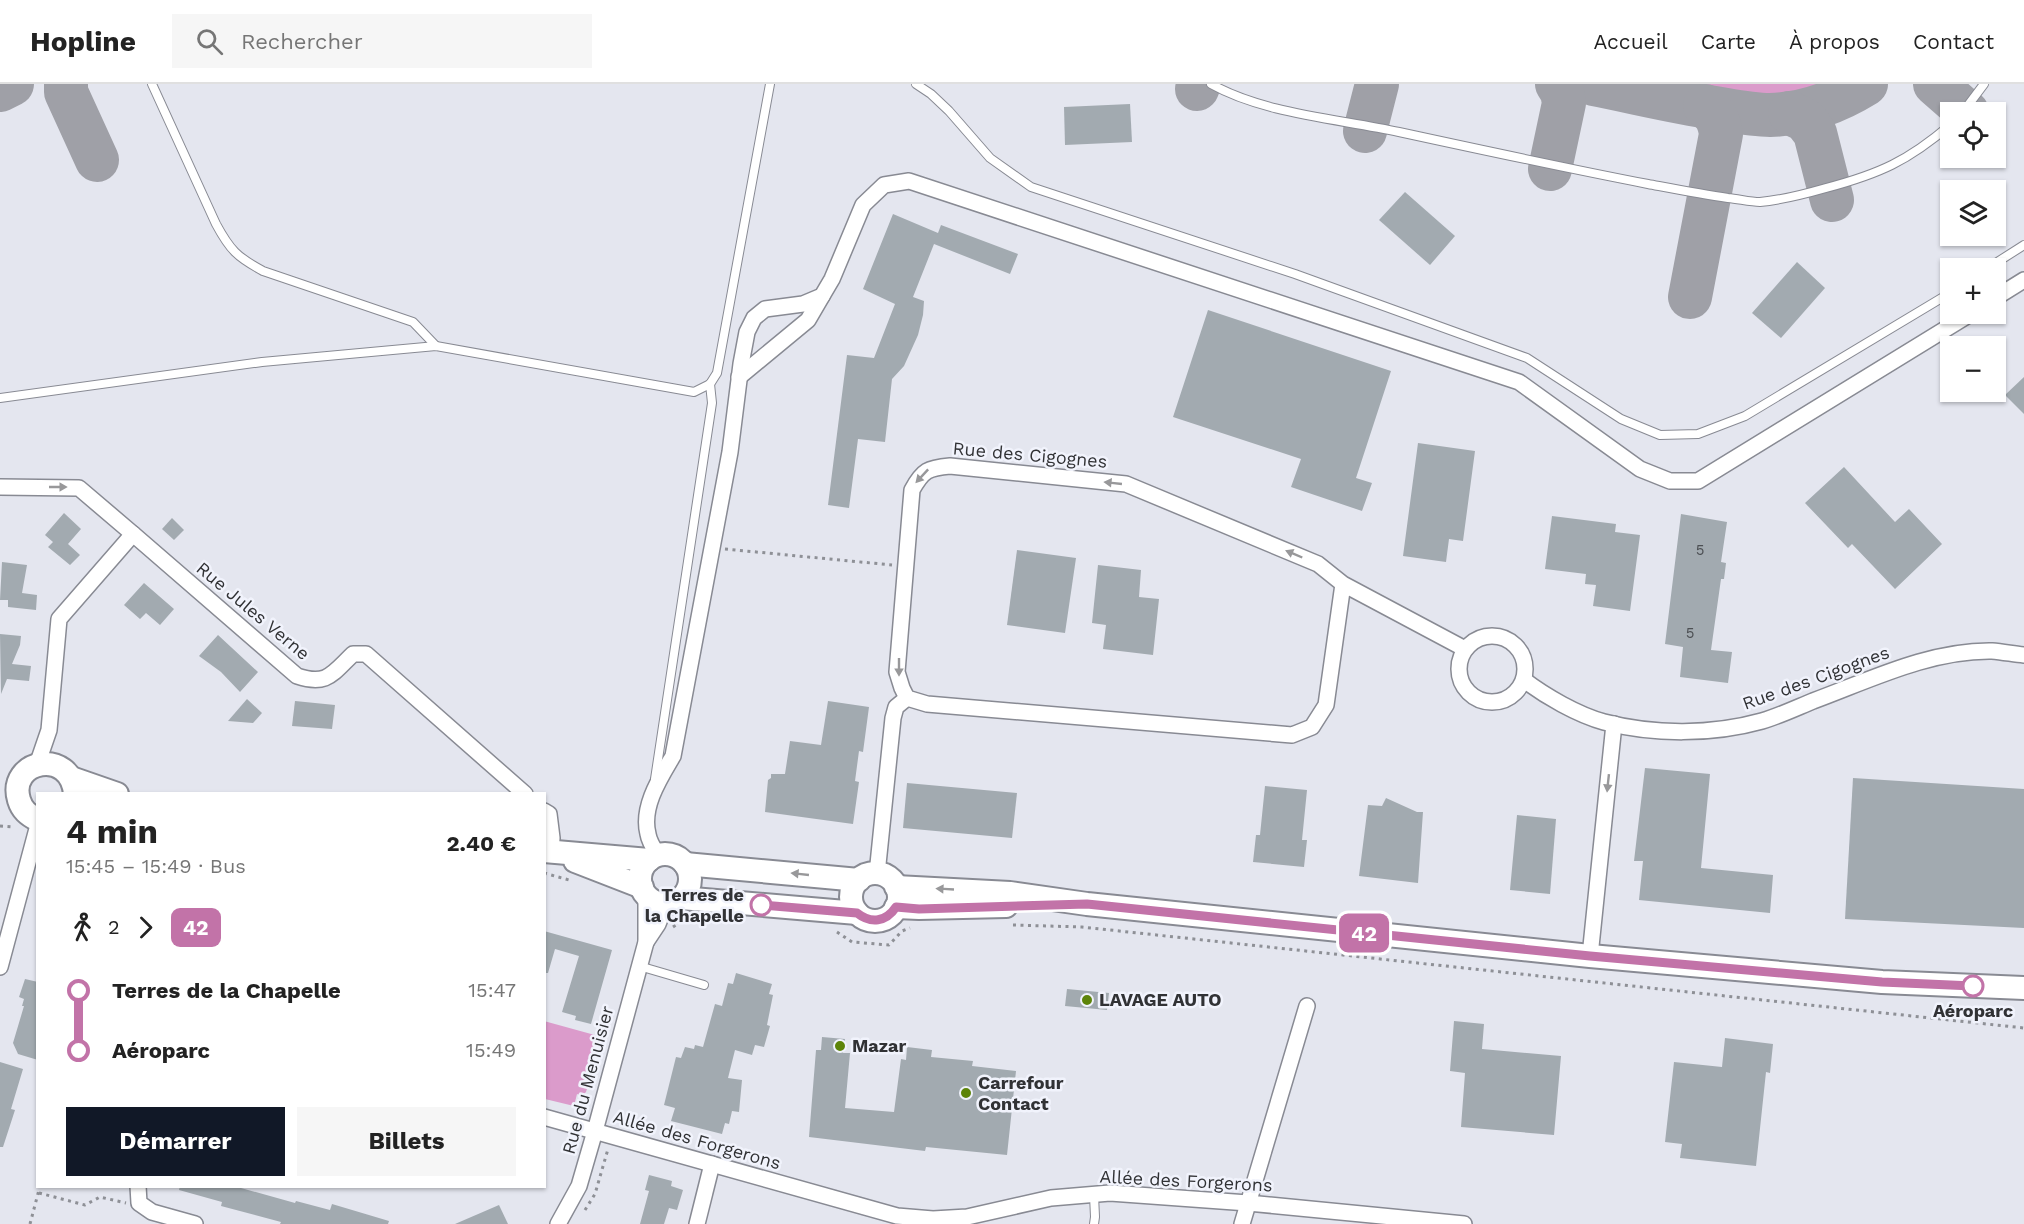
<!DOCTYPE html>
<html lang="fr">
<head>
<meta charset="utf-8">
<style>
	body { margin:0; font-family:"Work Sans",sans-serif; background:#f6f6f6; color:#222; height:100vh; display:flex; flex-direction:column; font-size:22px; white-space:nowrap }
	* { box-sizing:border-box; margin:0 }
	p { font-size:20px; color:#767676 }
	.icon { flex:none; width:33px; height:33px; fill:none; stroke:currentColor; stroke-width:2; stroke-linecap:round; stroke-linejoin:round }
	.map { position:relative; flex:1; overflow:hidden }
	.sheet { position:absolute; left:36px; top:708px; width:510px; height:396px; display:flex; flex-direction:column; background:#fff; border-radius:0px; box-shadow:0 2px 4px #0004 }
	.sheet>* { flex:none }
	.badge { padding:0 12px; border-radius:9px; font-size:21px; line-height:39px }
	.controls { position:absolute; left:1940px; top:18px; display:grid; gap:12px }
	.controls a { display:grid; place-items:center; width:66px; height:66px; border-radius:0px; background:#fff; box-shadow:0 2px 4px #0004; font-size:30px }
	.map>.badge { position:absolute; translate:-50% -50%; box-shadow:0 0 0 3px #fff }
	.legs { display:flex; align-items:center; gap:9px; height:66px; padding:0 30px; font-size:20px }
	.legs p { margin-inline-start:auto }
	.head { display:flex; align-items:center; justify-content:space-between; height:102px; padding:0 30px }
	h1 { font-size:33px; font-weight:700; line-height:45px }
	.primary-button { display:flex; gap:12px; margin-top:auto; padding:12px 30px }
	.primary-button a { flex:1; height:69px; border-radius:0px; background:#111827; color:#fff; font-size:24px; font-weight:700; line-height:69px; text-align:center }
	.primary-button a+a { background:#f6f6f6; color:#222 }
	ul { padding:0 30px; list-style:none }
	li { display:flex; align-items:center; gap:21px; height:60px; font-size:22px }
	li i { display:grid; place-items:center; width:9px; height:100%; margin:0 8px; background:currentColor }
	li i::after { content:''; width:15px; height:15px; margin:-8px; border:4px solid; border-radius:50%; background:#fff }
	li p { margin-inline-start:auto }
	li:first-child i { background:linear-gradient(#0000 50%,currentColor 0) }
	li:last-child i { background:linear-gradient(currentColor 50%,#0000 0) }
	header { display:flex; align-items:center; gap:36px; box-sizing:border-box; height:84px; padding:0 30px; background:#fff; border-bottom:2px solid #e0e0e0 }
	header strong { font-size:28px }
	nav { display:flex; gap:33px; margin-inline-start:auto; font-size:21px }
	.search { width:420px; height:54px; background:#f6f6f6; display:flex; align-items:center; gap:15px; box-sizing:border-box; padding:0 21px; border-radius:0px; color:#767676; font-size:22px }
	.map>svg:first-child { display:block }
</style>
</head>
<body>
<header>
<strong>Hopline</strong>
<div class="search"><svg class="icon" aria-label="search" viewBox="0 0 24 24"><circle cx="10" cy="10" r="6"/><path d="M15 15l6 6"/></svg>Rechercher</div>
<nav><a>Accueil</a><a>Carte</a><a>À propos</a><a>Contact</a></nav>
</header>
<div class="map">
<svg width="2024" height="1140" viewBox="0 0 2024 1140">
	<rect width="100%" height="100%" fill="#e4e6ef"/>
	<g fill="#db9bcb">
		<path d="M1674,0H1834L1807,14L1767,17Z"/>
		<path d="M544,937L602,953L586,1008L582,1012L577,1010L574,1022L545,1015Z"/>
	</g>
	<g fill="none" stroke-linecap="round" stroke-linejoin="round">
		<g stroke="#9fa0a7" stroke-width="44">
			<path d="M66,0V8L97,76"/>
			<path d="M1593,0C1634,8 1674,18 1715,24C1733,27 1752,31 1770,31C1804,30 1837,18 1866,0"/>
			<path d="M1935,0L1967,28"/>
			<path d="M1197,5L1199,0"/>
			<path d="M0,6L12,0"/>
			<path d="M1790,29L1805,36L1815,49L1832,116"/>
			<path d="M1365,47L1377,0"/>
			<path d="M1550,85L1564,19L1562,8L1557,0"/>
			<path d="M1690,213L1721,50C1719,37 1716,30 1705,22"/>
		</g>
	</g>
	<g fill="#a2aab0">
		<path d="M1130,20L1132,58L1065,61L1064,23Z"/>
		<path d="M1405,108L1455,152L1430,181L1379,136Z"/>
		<path d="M893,130L938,149L941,141L1018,170L1010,190L934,160L913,213L924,217L923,231L918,251L904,282L892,295L885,358L858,355L849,424L828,421L847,271L874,274L895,220L863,205Z"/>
		<path d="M1797,178L1825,204L1781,254L1752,229Z"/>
		<path d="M1208,226L1391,287L1356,394L1372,399L1362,427L1291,403L1301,375L1173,333Z"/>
		<path d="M2024,293V330L2005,311Z"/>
		<path d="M1418,359L1475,367L1463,457L1449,455L1446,478L1403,472Z"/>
		<path d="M1844,383L1895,438L1909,425L1942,460L1895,505L1852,460L1848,464L1805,419Z"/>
		<path d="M64,429L81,445L68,460L80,471L70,481L48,463L53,458L45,451Z"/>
		<path d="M1681,430L1727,438L1721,478L1726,479L1724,495H1721L1711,566L1732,568L1728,599L1680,593L1683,563L1665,560Z"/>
		<path d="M1552,432L1616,440L1615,448L1640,451L1630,527L1593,522L1596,501L1585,500L1586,490L1545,485Z"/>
		<path d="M172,434L184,446L174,456L162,445Z"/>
		<path d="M1017,466L1076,474L1065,549L1007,541Z"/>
		<path d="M2,478L27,481L22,509L37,511L36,526L8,523V516H0Z"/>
		<path d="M1098,481L1141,486L1139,513L1159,515L1153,571L1103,565L1106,541L1092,539Z"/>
		<path d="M144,499L174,525L160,541L146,529L140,535L124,521Z"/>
		<path d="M0,550L21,552L20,561L12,580L31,582L29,597L7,595L1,610Z"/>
		<path d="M218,551L258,588L240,608L221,588L199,572Z"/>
		<path d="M247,615L262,629L253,639L228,637Z"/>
		<path d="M295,617L335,621L332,645L292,642Z"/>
		<path d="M828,617L869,623L863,668L859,667L855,697L859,698L853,740L765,728L768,696L771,694V690H785L790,657L821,661Z"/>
		<path d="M1645,684L1710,690L1701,784L1773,791L1770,829L1639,816L1643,777H1634Z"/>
		<path d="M1853,694L2024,705V844L1845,835Z"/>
		<path d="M907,699L1017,709L1012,754L903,744Z"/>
		<path d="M1265,702L1307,706L1302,756H1307L1304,783L1253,778L1256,751H1260Z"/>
		<path d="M1386,714L1417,728H1423L1418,799L1359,792L1368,721L1382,722Z"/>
		<path d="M1517,731L1556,735L1550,810L1510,806Z"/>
		<path d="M544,847L612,866L591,940L575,936L576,932L562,928L579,872L555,865L548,889H544Z"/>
		<path d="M736,889L772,900L769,910L773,911L767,941L770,942L764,963L755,961L752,971L735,966L728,994L742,996L739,1028L732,1027L729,1040L725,1039L722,1050L671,1037L675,1024L664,1021L676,973L681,974L685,963L694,965L695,961L703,963L715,920L722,922L728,899L733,900Z"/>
		<path d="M25,895L38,898V976L18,970L13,959L24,922H22L24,915L19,913Z"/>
		<path d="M1067,905L1109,909L1107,926L1065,922Z"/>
		<path d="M1454,937L1484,940L1482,965L1561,972L1554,1051L1461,1043L1465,989L1450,987Z"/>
		<path d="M822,953L845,955L843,969H850L845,1024L894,1028L901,975L906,976L907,963L932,966L931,973L973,977L972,982L1016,987L1007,1071L926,1063L925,1067L809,1053L816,966H821Z"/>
		<path d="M1725,954L1773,960L1770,989L1766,988L1756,1082L1680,1074L1682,1060L1665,1058L1674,978L1722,983Z"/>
		<path d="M0,978L23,985L11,1025L15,1026L3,1063H0Z"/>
		<path d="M649,1091L672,1097L671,1102L683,1106L677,1126L669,1124L664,1140H640L649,1107L645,1106Z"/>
		<path d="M180,1102H242L241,1104L295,1119L296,1117L330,1126L332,1120L389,1137L388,1140H280L281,1138L221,1122L222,1118L179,1106Z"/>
		<path d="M499,1121L508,1140H455Z"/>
	</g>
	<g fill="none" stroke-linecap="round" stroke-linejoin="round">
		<g stroke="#888a93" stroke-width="10">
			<g id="lane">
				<path d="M152,0L216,140C230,166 237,173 263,187L413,238L436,262"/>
				<path d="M916,0L931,10L949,27L990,74L1031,103L1295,190L1527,274L1621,335L1660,351L1698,350L1745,332L1950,209"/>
				<path d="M1211,0C1264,30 1340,35 1399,48C1482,66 1565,84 1648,100C1675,105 1701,110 1728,114C1739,115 1750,118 1760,118C1783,116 1805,110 1826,104C1879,90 1908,77 1950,41"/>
				<path d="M1963,28L1984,0"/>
				<path d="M1988,184L2024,161"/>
				<path d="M0,314L262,278L436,262L694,308L710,300L717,289L770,0"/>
				<path d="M655,695L712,319L710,300"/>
				<path d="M639,882L704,901"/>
				<path d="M1094,1111L1095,1133L1094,1140"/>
			</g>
		</g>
		<g stroke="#888a93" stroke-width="18">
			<g id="street">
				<path d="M1995,214L2024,196"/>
				<path d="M739,293L808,236L822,212"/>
				<path d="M0,403L79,404L133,450"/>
				<path d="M1343,500L1326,621L1312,643L1292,651L927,620L907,614L902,604L897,588L912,406C923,386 928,384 950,382L1126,400L1318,480L1343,500L1465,565"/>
				<circle cx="1492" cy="585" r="33"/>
				<path d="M1524,596C1545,612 1578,631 1604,638C1654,651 1712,651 1762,637C1779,632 1796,624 1813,617C1870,596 1930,566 1992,567C2003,568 2014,570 2024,571"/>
				<path d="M37,681L49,646L59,535L133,450L297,592C327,602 332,590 353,570H366L525,710"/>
				<path d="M544,727L549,730L552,754L551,768"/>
				<path d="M658,771C654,765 649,757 648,750C641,723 660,694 673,672L730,368L741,280L747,248L754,234L765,225L803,220L822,212L832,195L863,121L884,101L909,97L1519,298L1640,385L1670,397H1698L1970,230"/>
				<path d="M877,790L893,634L896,623L907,614"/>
				<path d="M646,858L658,840L666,820"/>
				<path d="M1590,872L1614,640"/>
				<path d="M0,883L38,741"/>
				<path d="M544,1033L897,1132L933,1135L967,1133L1051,1114L1110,1109L1248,1119L1464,1140"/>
				<path d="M138,1102L139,1119L152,1128L195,1140"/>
				<path d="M558,1140L579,1102L595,1047L646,858V811"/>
				<path d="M697,1140L712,1080"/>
				<path d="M1242,1140L1307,922"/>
			</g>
		</g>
		<g stroke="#888a93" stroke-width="26">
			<g id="secondary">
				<path d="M71,694L117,710"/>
				<path d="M38,736C28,731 22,726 19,716C7,676 71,663 75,710"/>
				<path d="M544,767L649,776"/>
				<circle cx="665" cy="795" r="25"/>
				<path d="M575,777L642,803"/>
				<path d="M685,780L859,796"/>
				<circle cx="875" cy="813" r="24"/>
				<path d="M896,803L1010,809L1087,820L1590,872L1882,898L2024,904"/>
				<path d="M681,814L857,829"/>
				<path d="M896,823L919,824L1006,822"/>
			</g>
		</g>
		<g stroke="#8e9096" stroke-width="3" stroke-dasharray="3 4.5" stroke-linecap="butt">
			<path d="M725,465L892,481"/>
			<path d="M0,742L13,743"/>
			<path d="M544,789L569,796"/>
			<path d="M1013,841L1082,843L2024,944"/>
			<path d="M673,843L688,833"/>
			<path d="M837,848L852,858L889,861L902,847L910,844"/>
			<path d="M39,1109L85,1121L100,1113L126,1119"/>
			<path d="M585,1126L595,1110L608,1065"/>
			<path d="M30,1140L40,1102"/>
		</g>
		<use href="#lane" stroke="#fff" stroke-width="8"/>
		<use href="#street" stroke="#fff" stroke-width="15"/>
		<use href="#secondary" stroke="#fff" stroke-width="22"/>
	</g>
	<defs><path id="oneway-solid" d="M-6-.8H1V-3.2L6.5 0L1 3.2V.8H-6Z" transform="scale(1.5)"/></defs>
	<g fill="#98989a">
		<use href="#oneway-solid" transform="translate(922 392) rotate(133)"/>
		<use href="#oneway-solid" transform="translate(1113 399) rotate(-174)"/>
		<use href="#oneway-solid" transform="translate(58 403)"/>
		<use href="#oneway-solid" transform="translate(1294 470) rotate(-157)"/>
		<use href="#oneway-solid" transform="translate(899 583) rotate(90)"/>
		<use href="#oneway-solid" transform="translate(1608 699) rotate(96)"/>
		<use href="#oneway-solid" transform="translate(800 790) rotate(-174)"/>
		<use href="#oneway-solid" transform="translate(945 805) rotate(-177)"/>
	</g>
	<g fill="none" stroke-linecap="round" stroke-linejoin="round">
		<g stroke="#fff" stroke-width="14">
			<path id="line-1" d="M761,821L857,829C871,840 886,838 896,823L919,825L1087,820L1590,872L1882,898L1973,902"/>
		</g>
		<use href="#line-1" stroke="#c273a8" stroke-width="9"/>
	</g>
	<g fill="#fff" stroke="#c273a8" stroke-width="3">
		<circle cx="761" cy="821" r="10"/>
		<circle cx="1973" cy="902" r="10"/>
	</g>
	<g fill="#5d8409" stroke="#f1f3fc" stroke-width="2">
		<circle cx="1087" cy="916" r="6"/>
		<circle cx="840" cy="962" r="6"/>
		<circle cx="966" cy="1009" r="6"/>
	</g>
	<g text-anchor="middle" stroke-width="5" stroke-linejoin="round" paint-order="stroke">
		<g font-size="15" fill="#4d5054">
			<text x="1700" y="471">5</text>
			<text x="1690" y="554">5</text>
		</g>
		<g font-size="18" fill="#313235" stroke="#f1f3fc">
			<text transform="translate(1030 371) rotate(5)" y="6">Rue des Cigognes</text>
			<text transform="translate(253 527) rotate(40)" y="6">Rue Jules Verne</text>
			<text transform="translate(1816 594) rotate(-20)" y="6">Rue des Cigognes</text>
			<text transform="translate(588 996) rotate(-75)" y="6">Rue du Menuisier</text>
			<text transform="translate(697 1056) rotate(16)" y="6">Allée des Forgerons</text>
			<text transform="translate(1186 1097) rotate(3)" y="6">Allée des Forgerons</text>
		</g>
		<g font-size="18" font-weight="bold" fill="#313235" stroke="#f1f3fc" text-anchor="end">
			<text x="744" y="817">Terres de<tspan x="744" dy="21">la Chapelle</tspan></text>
			<text x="1973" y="933" text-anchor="middle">Aéroparc</text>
		</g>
		<g font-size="18" font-weight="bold" fill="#313235" stroke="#f1f3fc" text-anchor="start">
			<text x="1099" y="922">LAVAGE AUTO</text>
			<text x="852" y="968">Mazar</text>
			<text x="978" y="1005">Carrefour<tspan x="978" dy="21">Contact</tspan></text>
		</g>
	</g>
</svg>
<div class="controls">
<a><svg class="icon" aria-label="locate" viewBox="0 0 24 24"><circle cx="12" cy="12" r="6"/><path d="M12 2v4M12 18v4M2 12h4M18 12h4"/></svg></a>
<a><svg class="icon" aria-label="layers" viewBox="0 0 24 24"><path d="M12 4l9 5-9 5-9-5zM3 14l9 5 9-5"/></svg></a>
<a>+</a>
<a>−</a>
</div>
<b class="badge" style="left:1364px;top:849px;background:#c273a8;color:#fff">42</b>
<section class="sheet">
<div class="head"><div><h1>4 min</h1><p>15:45 – 15:49 · Bus</p></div><b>2.40 €</b></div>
<div class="legs"><svg class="icon" aria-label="walk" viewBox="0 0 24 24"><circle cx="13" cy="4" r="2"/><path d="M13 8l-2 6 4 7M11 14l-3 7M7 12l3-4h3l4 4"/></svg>2<svg class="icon" aria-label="forward" viewBox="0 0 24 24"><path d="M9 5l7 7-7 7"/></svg><b class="badge" style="background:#c273a8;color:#fff">42</b></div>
<ul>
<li><i style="color:#c273a8"></i><b>Terres de la Chapelle</b><p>15:47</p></li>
<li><i style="color:#c273a8"></i><b>Aéroparc</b><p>15:49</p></li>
</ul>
<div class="primary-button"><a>Démarrer</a><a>Billets</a></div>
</section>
</div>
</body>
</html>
